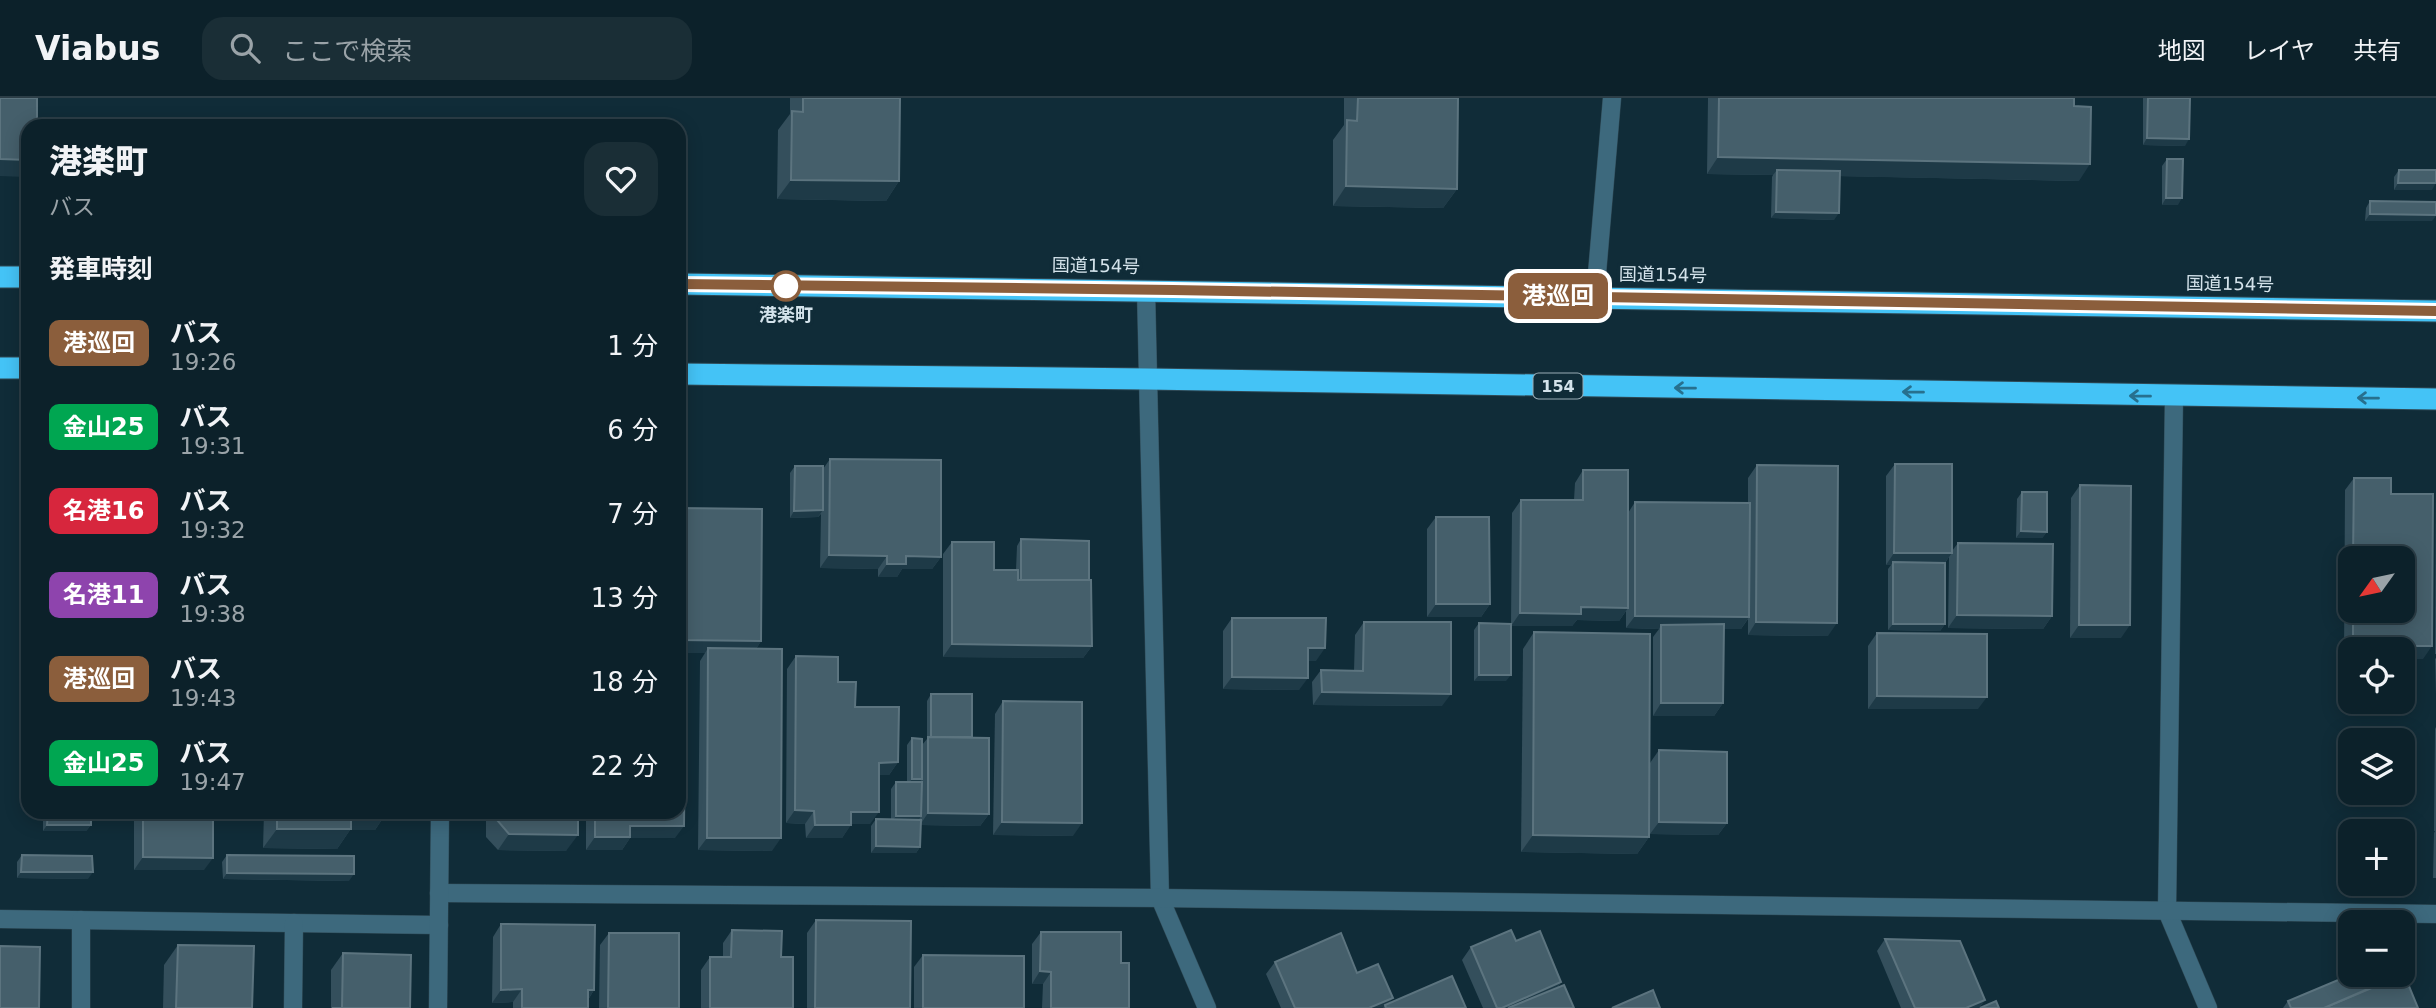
<!DOCTYPE html>
<html lang="ja">
<head>
<meta charset="utf-8">
<style>
	body { margin:0; font-family:"DejaVu Sans","Noto Sans JP",sans-serif; background:#1a2e36; color:#f1f3f6; height:100vh; display:flex; flex-direction:column; font-size:26px; white-space:nowrap }
	* { box-sizing:border-box; margin:0 }
	p { font-size:23px; color:#9aa3a8 }
	.icon { flex:none; width:38px; height:38px; fill:none; stroke:currentColor; stroke-width:2; stroke-linecap:round; stroke-linejoin:round }
	.map { position:relative; flex:1; overflow:hidden }
	.panel { position:absolute; left:21px; top:21px; width:665px; height:700px; display:flex; flex-direction:column; background:#0c212a; border-radius:21px; box-shadow:0 4px 18px #0003,0 0 0 2px #2c3e47 }
	.panel>* { flex:none }
	.badge { padding:0 14px; border-radius:10px; font-size:24px; line-height:46px }
	.needle { width:46px; rotate:237deg }
	.tools { position:absolute; left:2338px; top:448px; display:grid; gap:14px }
	.tools a { display:grid; place-items:center; width:77px; height:77px; border-radius:14px; background:#0c212a; box-shadow:0 4px 18px #0003,0 0 0 2px #2c3e47; font-size:35px }
	.map>.badge { position:absolute; translate:-50% -50%; box-shadow:0 0 0 4px #fff }
	h2 { padding:0 28px; font-size:26px; line-height:63px }
	.round { display:grid; place-items:center; flex:none; width:74px; height:74px; border-radius:21px; background:#1a2e36 }
	.headline { display:flex; align-items:center; justify-content:space-between; height:119px; padding:0 28px }
	h1 { font-size:33px; font-weight:800; line-height:52px }
	ul { padding:0; list-style:none }
	li { display:flex; align-items:center; gap:21px; height:84px; padding:0 28px }
	li div { flex:1 }
	li b { display:block; font-size:26px }
	li em { font-style:normal }
	li .badge { min-width:77px; font-weight:700; text-align:center }
	header { display:flex; align-items:center; gap:42px; box-sizing:border-box; height:98px; padding:0 35px; background:#0c212a; border-bottom:2px solid #2c3e47 }
	header strong { font-size:33px }
	nav { display:flex; gap:38px; margin-inline-start:auto; font-size:24px }
	.search { width:490px; height:63px; background:#1a2e36; display:flex; align-items:center; gap:18px; box-sizing:border-box; padding:0 24px; border-radius:21px; color:#9aa3a8; font-size:26px }
	.map>svg:first-child { display:block }
</style>
</head>
<body>
<header>
<strong>Viabus</strong>
<div class="search"><svg class="icon" aria-label="search" viewBox="0 0 24 24"><circle cx="10" cy="10" r="6"/><path d="M15 15l6 6"/></svg>ここで検索</div>
<nav><a>地図</a><a>レイヤ</a><a>共有</a></nav>
</header>
<div class="map">
<svg width="2436" height="910" viewBox="0 0 2436 910">
	<rect width="100%" height="100%" fill="#102c38"/>
	<g fill="none" stroke-linecap="round" stroke-linejoin="round">
		<g stroke="#2f4955" stroke-width="19">
			<g id="minor">
				<path d="M1146,192L1160,800L1207,910"/>
				<path d="M1595,199L1612,0"/>
				<path d="M2174,298L2167,813L2208,910"/>
				<path d="M439,795L1160,800L2436,816"/>
				<path d="M0,821L439,827"/>
				<path d="M81,822V910"/>
				<path d="M293,910L294,825"/>
				<path d="M438,910L440,714"/>
			</g>
		</g>
		<g stroke="#2f4955" stroke-width="23">
			<g id="highway">
				<path d="M0,179H28"/>
				<path d="M679,186L2436,213"/>
				<path d="M0,270H28"/>
				<path d="M679,276L1147,281L2436,301"/>
			</g>
		</g>
		<use href="#minor" stroke="#3d697d" stroke-width="18"/>
		<use href="#highway" stroke="#44c3f6" stroke-width="21"/>
	</g>
	<g fill="#344f5c" fill-rule="evenodd">
		<path d="M790,0H900L899,83L886,103L777,101L778,32L790,16Z"/>
		<path d="M1344,0H1458L1457,91L1443,110L1333,108V42L1344,27Z"/>
		<path d="M1708,0H2074L2079,83L1840,78L1834,122L1771,120L1772,79L1773,77L1707,76Z"/>
		<path d="M2143,0H2190L2185,48L2143,47Z"/>
		<path d="M2167,61L2178,107H2162V68Z"/>
		<path d="M2399,72L2432,92H2394V79Z"/>
		<path d="M2370,103L2432,123H2365L2366,110Z"/>
		<path d="M830,361L941,459L932,471H902L897,479H878V471L820,470L821,416L818,419L790,420V375L795,368L823,371Z"/>
		<path d="M1895,366L1952,453L1958,445L2052,518L2043,531L1948,530L1949,459L1945,465V526L1940,533L1888,532V471L1891,467H1886V378Z"/>
		<path d="M1757,367L1828,538L1748,537V521L1741,531H1723V605L1714,618H1653V539L1659,531L1626,530V513L1619,523L1577,522L1572,528H1511L1506,583H1474V532L1479,525L1511,526L1512,415L1521,402H1574L1575,385L1583,372L1628,415L1635,404L1748,405V380Z"/>
		<path d="M2354,380L2391,396L2423,561L2403,551H2350V604L2395,618L2346,617V563L2348,561L2344,560L2345,392ZM2350,460H2403V513H2350Z"/>
		<path d="M2080,387L2121,540H2070L2071,400Z"/>
		<path d="M2436,389V556H2435Z"/>
		<path d="M2022,394L2047,434L2042,440H2016L2017,401Z"/>
		<path d="M679,410L761,543L756,551L772,753L698,752L700,563L705,555H679Z"/>
		<path d="M1436,419L1490,506L1481,519H1427V431Z"/>
		<path d="M1021,441L1089,482L1092,548L1083,560L943,559V456L952,444L994,472H1016L1017,448Z"/>
		<path d="M1232,520L1316,563H1308L1299,592L1223,591V533Z"/>
		<path d="M1364,524L1442,608L1313,607L1312,584L1321,572L1354,573L1355,537Z"/>
		<path d="M1534,534L1649,739L1637,756L1521,754L1523,551Z"/>
		<path d="M1877,535L1978,611H1868V548Z"/>
		<path d="M796,558L838,584L855,609L898,664L889,677H879L870,726H851L842,740H806L805,726L786,725L787,571Z"/>
		<path d="M2436,560V597L2435,561Z"/>
		<path d="M931,596L972,639L989,716L980,728L921,727L920,749L916,755H871V728L876,721H891V691L896,684H907V647L912,640L922,647L927,641V603Z"/>
		<path d="M1003,603L1073,738L993,737L995,616Z"/>
		<path d="M2436,629V780H2433L2434,735L2435,733H2434L2435,631Z"/>
		<path d="M1659,652L1727,725L1718,737L1650,736V665Z"/>
		<path d="M43,714H91V727L86,733H43Z"/>
		<path d="M134,714H213L204,772H134Z"/>
		<path d="M264,714H387L375,732H350L337,751L263,750Z"/>
		<path d="M486,714H578L566,753L498,752L486,739Z"/>
		<path d="M586,714H679L675,740H630L622,752H586Z"/>
		<path d="M22,757L88,781L17,780V764Z"/>
		<path d="M227,757L349,783L223,781L222,764Z"/>
		<path d="M816,822L910,910H807V835Z"/>
		<path d="M501,826L594,892L588,902V910H513V904L492,905L493,839Z"/>
		<path d="M732,832L781,859L793,910H701V872L710,859H723V845Z"/>
		<path d="M1041,834L1121,865L1129,910H1042L1043,886H1032V846Z"/>
		<path d="M609,835L679,910H599L600,847Z"/>
		<path d="M1885,841L1985,902L1979,910H1901L1877,853Z"/>
		<path d="M1516,843L1561,884L1558,889L1574,910H1483L1462,862L1471,849Z"/>
		<path d="M178,847L252,910H163L164,867Z"/>
		<path d="M343,855L410,910H331V872Z"/>
		<path d="M923,857L1024,910H914V869Z"/>
		<path d="M1275,864L1357,875L1393,900L1389,905L1466,910H1281L1266,876Z"/>
		<path d="M2391,881L2418,910H2283L2288,903Z"/>
	</g>
	<g fill="#1e3a47">
		<path d="M2147,40L2189,41L2185,48L2143,47Z"/>
		<path d="M1718,59L2090,66L2079,83L1777,77V72L1773,77L1707,76Z"/>
		<path d="M0,61L28,62V74L25,79L0,78Z"/>
		<path d="M791,82L899,83L886,103L777,101Z"/>
		<path d="M2398,85H2436L2432,92H2394Z"/>
		<path d="M1346,88L1457,91L1443,110L1333,108Z"/>
		<path d="M2166,100H2182L2178,107H2162Z"/>
		<path d="M1776,114L1839,115L1834,122L1771,120Z"/>
		<path d="M2370,116L2436,117V118L2432,123H2365Z"/>
		<path d="M823,412L818,419L790,420L794,413Z"/>
		<path d="M2021,433L2047,434L2042,440H2016Z"/>
		<path d="M1894,455H1952L1943,467L1893,464L1891,467H1886Z"/>
		<path d="M829,457L887,458L878,471L820,470Z"/>
		<path d="M906,458L941,459L932,471H902L897,479H878L887,466Z"/>
		<path d="M1436,506H1490L1481,519H1427Z"/>
		<path d="M1581,509L1628,510L1619,523L1577,522L1572,528H1511L1520,515Z"/>
		<path d="M1957,517L2052,518L2043,531L1948,530Z"/>
		<path d="M1635,518L1749,519L1741,531H1661V527L1659,531L1626,530Z"/>
		<path d="M1756,524L1837,525L1828,538L1748,537Z"/>
		<path d="M1893,526H1945L1940,533L1888,532Z"/>
		<path d="M2079,527H2130L2121,540H2070Z"/>
		<path d="M679,542L761,543L753,556L708,550L705,555H679Z"/>
		<path d="M952,546L1092,548L1083,560L943,559Z"/>
		<path d="M2353,548H2432L2423,561H2403V551H2351Z"/>
		<path d="M1308,550H1325L1316,563H1300Z"/>
		<path d="M2350,552V557L2348,560H2344Z"/>
		<path d="M1479,577H1511L1506,583H1474Z"/>
		<path d="M1232,579L1308,580L1299,592L1223,591Z"/>
		<path d="M1322,594L1451,596L1442,608L1313,607Z"/>
		<path d="M1877,598L1987,599L1978,611H1868Z"/>
		<path d="M1661,605H1723L1714,618H1653Z"/>
		<path d="M2350,610L2400,611L2395,618L2346,617Z"/>
		<path d="M898,664L889,677H870L879,665Z"/>
		<path d="M912,681H922L917,688H907Z"/>
		<path d="M795,712L814,713L805,726L786,725Z"/>
		<path d="M349,714H387L375,732H350L337,751L263,750L277,731Z"/>
		<path d="M851,714H879L870,726H842Z"/>
		<path d="M928,715L989,716L980,728L920,727Z"/>
		<path d="M896,718H921L917,725H891Z"/>
		<path d="M1002,724L1082,725L1073,738L993,737Z"/>
		<path d="M1659,724L1727,725L1718,737L1650,736Z"/>
		<path d="M47,727H91L86,733H43Z"/>
		<path d="M815,727H851L842,740H806Z"/>
		<path d="M630,728H684L675,740H630L622,752H586L595,739Z"/>
		<path d="M509,736L578,737L566,753L498,752Z"/>
		<path d="M1533,737L1649,739L1637,756L1521,754Z"/>
		<path d="M707,740H781L772,753L698,752Z"/>
		<path d="M876,748L920,749L916,755H871Z"/>
		<path d="M143,759L213,760L204,772H134Z"/>
		<path d="M21,774H93L88,781L17,780Z"/>
		<path d="M227,775L354,776L349,783L223,781Z"/>
		<path d="M1040,873L1051,874L1043,886H1032Z"/>
		<path d="M1561,884L1552,897L1522,910H1502Z"/>
		<path d="M522,891L513,904L492,905L501,892Z"/>
		<path d="M588,892H594L586,905Z"/>
		<path d="M1393,900L1386,909L1385,907L1383,910H1369Z"/>
		<path d="M1985,902L1979,910H1966Z"/>
	</g>
	<g fill="#455f6b" stroke="#5c747f" stroke-width="2">
		<path d="M0,0H37V28H28V62L0,61Z"/>
		<path d="M803,0H900L899,83L791,82L792,13L803,14Z"/>
		<path d="M1358,0H1458L1457,91L1346,88L1347,22L1357,23Z"/>
		<path d="M1719,0H2074V8L2091,9L2090,66L1718,59Z"/>
		<path d="M2148,0H2190L2189,41L2147,40Z"/>
		<path d="M2167,61H2183L2182,100H2166Z"/>
		<path d="M1777,72L1840,73L1839,115L1776,114Z"/>
		<path d="M2399,72H2436V85H2398Z"/>
		<path d="M2370,103L2436,104V117L2370,116Z"/>
		<path d="M830,361L941,362V459L906,458V466H887V458L829,457Z"/>
		<path d="M1895,366H1952V455H1894Z"/>
		<path d="M1757,367L1838,368L1837,525L1756,524Z"/>
		<path d="M795,368H823V412L794,413Z"/>
		<path d="M1583,372H1628V510L1581,509V516L1520,515L1521,402H1583Z"/>
		<path d="M2354,380H2391V396H2433L2432,548H2353V513H2403V460H2353Z"/>
		<path d="M2080,387L2131,388L2130,527H2079Z"/>
		<path d="M2022,394H2047V434L2021,433Z"/>
		<path d="M1635,404L1750,405L1749,519L1635,518Z"/>
		<path d="M679,410L762,411L761,543L679,542Z"/>
		<path d="M1436,419H1489L1490,506H1436Z"/>
		<path d="M1021,441L1089,443V482H1021Z"/>
		<path d="M952,444H994V472H1018V482H1091L1092,548L952,546Z"/>
		<path d="M1958,445L2053,446L2052,518L1957,517Z"/>
		<path d="M1893,464L1945,465V526H1893Z"/>
		<path d="M1232,520H1326L1325,550H1308V580L1232,579Z"/>
		<path d="M1364,524H1451V596L1322,594L1321,572L1363,573Z"/>
		<path d="M1479,525L1511,526V577H1479Z"/>
		<path d="M1724,526L1723,605H1661V527Z"/>
		<path d="M1534,534L1650,536L1649,739L1533,737Z"/>
		<path d="M1877,535L1987,536V599L1877,598Z"/>
		<path d="M708,550L782,551L781,740H707Z"/>
		<path d="M796,558L838,559V584H856L855,609H899L898,664L879,665V714H851V727H815L814,713L795,712Z"/>
		<rect x="931" y="596" width="41" height="43"/>
		<path d="M1003,603L1082,604V725L1002,724Z"/>
		<path d="M2350,604H2400V611L2350,610Z"/>
		<path d="M928,639L989,640V716L928,715Z"/>
		<path d="M679,640H685L684,728H630V739H595V714H679Z"/>
		<path d="M912,640L922,641V681H912Z"/>
		<path d="M1659,652L1727,654V725L1659,724Z"/>
		<path d="M896,684H922L921,718H896Z"/>
		<path d="M48,714H91V727H47Z"/>
		<path d="M143,714H213V760L143,759Z"/>
		<rect x="277" y="714" width="74" height="17"/>
		<path d="M498,714H578V737L509,736L497,722Z"/>
		<path d="M876,721L921,722L920,749L876,748Z"/>
		<path d="M22,757L92,758L93,774H21Z"/>
		<path d="M227,757L354,758V776L227,775Z"/>
		<path d="M816,822L911,823L910,910H815Z"/>
		<path d="M501,826L595,827L594,892H588V910H522V891L501,892Z"/>
		<path d="M732,832L782,833L781,859H793V910H710V859H731Z"/>
		<path d="M1511,832L1516,843L1540,833L1561,884L1502,910H1497L1471,849Z"/>
		<path d="M1041,834H1121V865H1129V910H1051V874L1040,873Z"/>
		<path d="M609,835H679V910H608Z"/>
		<path d="M1341,835L1357,875L1378,866L1393,900L1369,910H1295L1275,864Z"/>
		<path d="M1885,841L1960,843L1985,902L1966,910H1915Z"/>
		<path d="M178,847L254,848L252,910H176Z"/>
		<path d="M0,848L40,849L39,910H0Z"/>
		<path d="M343,855L411,857L410,910H332H342Z"/>
		<path d="M923,857L1024,858V910H923Z"/>
		<path d="M2404,876L2418,910H2324L2403,877Z"/>
		<path d="M2350,877H2389L2391,881L2324,910H2291L2288,903Z"/>
		<path d="M1452,878L1466,910H1386L1385,907Z"/>
		<path d="M1564,887L1574,910H1508Z"/>
		<path d="M1653,892L1660,910H1612Z"/>
		<path d="M1996,903L1999,910H1980Z"/>
	</g>
	<defs><path id="oneway-shaft" d="M-6 0H5M1.5-3L5.5 0L1.5 3" fill="none" stroke-width="1.6" stroke-linecap="round" stroke-linejoin="round" transform="scale(1.75)"/></defs>
	<g stroke="#27708e">
		<use href="#oneway-shaft" transform="translate(1685 290) rotate(-179)"/>
		<use href="#oneway-shaft" transform="translate(1913 294) rotate(-179)"/>
		<use href="#oneway-shaft" transform="translate(2140 298) rotate(-179)"/>
		<use href="#oneway-shaft" transform="translate(2368 300) rotate(-179)"/>
	</g>
	<g fill="none" stroke-linecap="round" stroke-linejoin="round">
		<g stroke="#fff" stroke-width="16">
			<path id="line" d="M679,186L1173,192L2436,213"/>
		</g>
		<use href="#line" stroke="#8b5e3c" stroke-width="10"/>
	</g>
	<circle fill="#fff" stroke="#8b5e3c" stroke-width="3.5" cx="786" cy="188" r="14"/>
	<g text-anchor="middle" stroke-width="7" stroke-linejoin="round" paint-order="stroke">
		<rect fill="#102c38" stroke="#99acb5" stroke-width="2" x="1533.5" y="275.5" width="49" height="25" rx="5"/>
		<g font-size="16" font-weight="bold" fill="#d4e3eb">
			<text x="1558" y="294">154</text>
		</g>
		<g font-size="18" fill="#d4e3eb" stroke="#102c38">
			<text transform="translate(1096 168) rotate(1)" y="6">国道154号</text>
			<text transform="translate(1663 177) rotate(1)" y="6">国道154号</text>
			<text transform="translate(2230 186) rotate(1)" y="6">国道154号</text>
		</g>
		<g font-size="18" font-weight="bold" fill="#d4e3eb" stroke="#102c38">
			<text x="786" y="223">港楽町</text>
		</g>
	</g>
</svg>
<div class="tools">
<a><svg class="needle" viewBox="-14 -14 28 28"><path d="M0-13l5 13h-10z" fill="#e53935"/><path d="M0 13l5-13h-10z" fill="#9aa3a8"/></svg></a>
<a><svg class="icon" aria-label="locate" viewBox="0 0 24 24"><circle cx="12" cy="12" r="6"/><path d="M12 2v4M12 18v4M2 12h4M18 12h4"/></svg></a>
<a><svg class="icon" aria-label="layers" viewBox="0 0 24 24"><path d="M12 4l9 5-9 5-9-5zM3 14l9 5 9-5"/></svg></a>
<a>+</a>
<a>−</a>
</div>
<b class="badge" style="left:1558px;top:198px;background:#8b5e3c;color:#fff">港巡回</b>
<section class="panel">
<div class="headline"><div><h1>港楽町</h1><p>バス</p></div><a class="round"><svg class="icon" aria-label="heart" viewBox="0 0 24 24"><path d="M12 20l-8-8c-3-5 5-10 8-4 3-6 11-1 8 4z"/></svg></a></div>
<h2>発車時刻</h2>
<ul>
<li><span class="badge" style="background:#8b5e3c;color:#fff">港巡回</span><div><b>バス</b><p>19:26</p></div><em>1 分</em></li>
<li><span class="badge" style="background:#00a651;color:#fff">金山25</span><div><b>バス</b><p>19:31</p></div><em>6 分</em></li>
<li><span class="badge" style="background:#d7263d;color:#fff">名港16</span><div><b>バス</b><p>19:32</p></div><em>7 分</em></li>
<li><span class="badge" style="background:#8e44ad;color:#fff">名港11</span><div><b>バス</b><p>19:38</p></div><em>13 分</em></li>
<li><span class="badge" style="background:#8b5e3c;color:#fff">港巡回</span><div><b>バス</b><p>19:43</p></div><em>18 分</em></li>
<li><span class="badge" style="background:#00a651;color:#fff">金山25</span><div><b>バス</b><p>19:47</p></div><em>22 分</em></li>
</ul>
</section>
</div>
</body>
</html>
